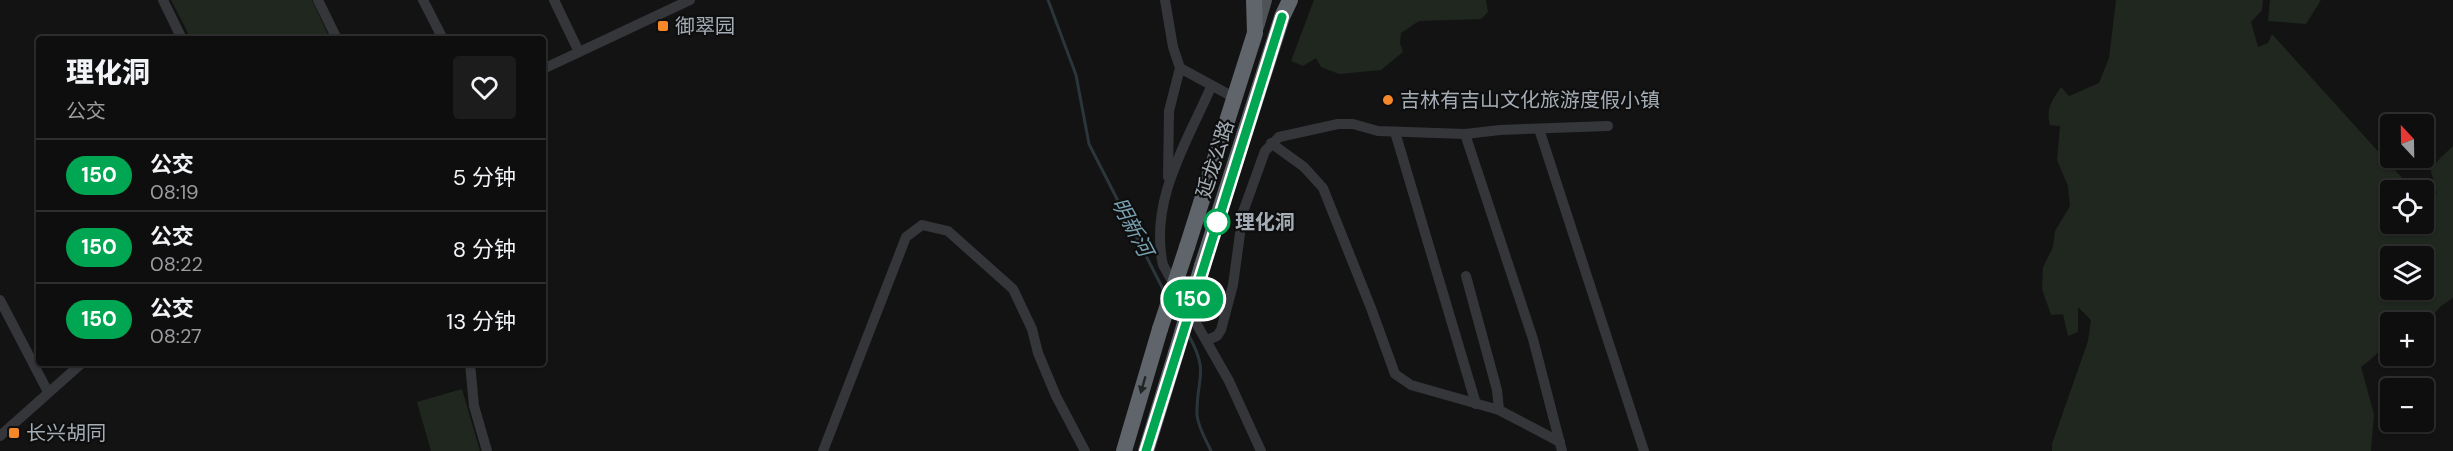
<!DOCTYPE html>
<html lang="zh">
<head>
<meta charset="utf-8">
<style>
	body { margin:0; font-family:"DM Sans","Noto Sans SC",sans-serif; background:#1c1c1d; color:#f1f3f6; height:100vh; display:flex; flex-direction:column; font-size:22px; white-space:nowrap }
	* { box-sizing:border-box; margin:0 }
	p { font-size:20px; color:#9b9c9e }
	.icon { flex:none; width:33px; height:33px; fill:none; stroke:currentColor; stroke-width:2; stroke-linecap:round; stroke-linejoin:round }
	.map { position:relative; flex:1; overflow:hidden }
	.side { position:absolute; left:36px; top:36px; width:510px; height:330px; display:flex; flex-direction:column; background:#0e0e0f; border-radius:6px; box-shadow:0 2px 4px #0004,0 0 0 2px #2e2e2f }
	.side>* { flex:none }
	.badge { padding:0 12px; border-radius:20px; font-size:21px; line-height:39px }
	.needle { width:39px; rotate:338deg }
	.tools { position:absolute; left:2380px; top:114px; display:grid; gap:12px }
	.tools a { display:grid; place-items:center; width:54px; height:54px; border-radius:6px; background:#0e0e0f; box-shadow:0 2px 4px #0004,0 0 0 2px #2e2e2f; font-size:30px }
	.map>.badge { position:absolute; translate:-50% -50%; box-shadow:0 0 0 3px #fff }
	.round { display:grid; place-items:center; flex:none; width:63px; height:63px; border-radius:6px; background:#1c1c1d }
	.head { display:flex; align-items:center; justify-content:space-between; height:102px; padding:0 30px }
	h1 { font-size:28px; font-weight:800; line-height:45px }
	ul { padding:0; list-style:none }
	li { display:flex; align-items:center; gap:18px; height:72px; padding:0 30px; border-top:2px solid #2e2e2f }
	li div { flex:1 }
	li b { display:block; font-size:22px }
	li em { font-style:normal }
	li .badge { min-width:66px; font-weight:700; text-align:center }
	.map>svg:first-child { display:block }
</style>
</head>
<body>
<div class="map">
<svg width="2453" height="451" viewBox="0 0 2453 451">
	<rect width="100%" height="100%" fill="#131314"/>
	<g fill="#1f271f" fill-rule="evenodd">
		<path d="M171,0H312L330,39H191Z"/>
		<path d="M1314,0H1486L1488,12L1481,19L1419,21L1401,33L1400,43L1403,52L1381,70L1339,74L1321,67L1316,58L1303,66L1291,61Z"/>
		<path d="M2116,0H2263L2262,10L2251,22L2258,47L2268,43L2272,34L2413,190H2391V224H2424V201L2437,193L2430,168L2453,146V298L2441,306L2424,325V322H2391C2391,343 2377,355 2361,367L2374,414L2371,451H2052V444L2088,341L2091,320L2078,307V332L2068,336L2063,314L2051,315L2042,289L2043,267L2053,247L2055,231L2070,206L2068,186L2057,160L2060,126L2050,125C2045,109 2053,99 2061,87L2069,96L2099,83L2109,58ZM2424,256V290H2391V256Z"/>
		<path d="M2270,0H2321L2306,24L2268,21Z"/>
		<path d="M462,389L480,451H431L417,402Z"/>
	</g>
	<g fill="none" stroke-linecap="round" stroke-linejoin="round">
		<g stroke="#2b363a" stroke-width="3">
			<path d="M1048,0L1076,75L1089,144L1165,293"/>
			<path d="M1173,307L1180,319"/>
			<path d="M1189,336C1210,374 1196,378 1197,415C1198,427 1206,440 1211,451"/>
		</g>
		<g stroke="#343639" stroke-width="10">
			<path d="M163,0L182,39"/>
			<path d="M318,0L337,39"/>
			<path d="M423,0L443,39"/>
			<path d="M554,0L579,52"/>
			<path d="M1165,0L1173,47L1180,68L1169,111L1168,177"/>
			<path d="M1180,68L1235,98"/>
			<path d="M543,69L690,0"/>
			<path d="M1211,87C1186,144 1149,201 1163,265L1229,381L1261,451"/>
			<path d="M1539,129L1644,451"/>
			<path d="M1395,132L1476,404"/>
			<path d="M1465,134L1533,339L1562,451"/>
			<path d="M1271,143L1304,167L1323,188L1371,308L1395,374L1411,385L1499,410L1560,442"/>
			<path d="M1466,276L1497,390L1499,410"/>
			<path d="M0,300L48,392"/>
			<path d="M1207,340L1217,336L1221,330L1233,285L1243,212L1265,151L1279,137L1338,124H1353L1378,131L1465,134L1500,130L1608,126"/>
			<path d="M470,363L474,406L487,451"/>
			<path d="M0,436L82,363"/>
			<path d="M823,451L906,237L922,225L948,231L1013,289L1032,329L1038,353L1056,396L1085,451"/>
		</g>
		<path stroke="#4f5358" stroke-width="14" d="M1257,27L1265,0"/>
		<g stroke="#5f656b" stroke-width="16">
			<path d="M1187,247L1255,33L1254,0"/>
			<path d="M1202,266L1282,17L1290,0"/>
			<path d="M1124,451L1160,329"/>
			<path d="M1146,451L1176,353"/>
		</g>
		<g stroke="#5f656b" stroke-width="16">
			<path d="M1160,329L1187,247"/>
			<path d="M1176,353L1202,266"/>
		</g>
	</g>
	<defs><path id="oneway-solid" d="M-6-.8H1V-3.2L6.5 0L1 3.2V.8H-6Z" transform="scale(1.5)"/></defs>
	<use fill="#222426" href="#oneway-solid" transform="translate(1143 385) rotate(106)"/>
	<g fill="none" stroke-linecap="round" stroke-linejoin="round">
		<g stroke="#fff" stroke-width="14">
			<path id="line" d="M1146,451L1282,17"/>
		</g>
		<use href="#line" stroke="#00a651" stroke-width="9"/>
	</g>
	<g fill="#f68829" stroke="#0e0e0f" stroke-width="2">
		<rect x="657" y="20" width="12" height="12" rx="3"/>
		<circle cx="1388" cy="100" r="6"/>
		<rect x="8" y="427" width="12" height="12" rx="3"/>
	</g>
	<circle fill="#fff" stroke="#00a651" stroke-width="3" cx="1217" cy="222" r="12"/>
	<g text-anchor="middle" stroke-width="4.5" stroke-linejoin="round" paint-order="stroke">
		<g font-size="20" fill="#a4adb5" stroke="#0e0e0f" text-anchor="start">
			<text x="675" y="33">御翠园</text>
			<text x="1400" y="107">吉林有吉山文化旅游度假小镇</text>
			<text x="26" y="440">长兴胡同</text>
		</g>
		<g font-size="20" fill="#a4adb5" stroke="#0e0e0f">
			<text transform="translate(1215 159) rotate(-72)" y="7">延龙公路</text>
		</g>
		<g font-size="20" font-weight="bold" fill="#a4adb5" stroke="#0e0e0f" text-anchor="start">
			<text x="1235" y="229">理化洞</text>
		</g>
		<g font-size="21" font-style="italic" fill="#79a3b2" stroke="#0e0e0f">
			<text transform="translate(1132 227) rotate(62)" y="7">明新河</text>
		</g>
	</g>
</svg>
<div class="tools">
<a><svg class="needle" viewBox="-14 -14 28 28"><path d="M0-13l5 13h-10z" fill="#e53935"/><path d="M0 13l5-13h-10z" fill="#9b9c9e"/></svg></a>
<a><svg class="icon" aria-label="locate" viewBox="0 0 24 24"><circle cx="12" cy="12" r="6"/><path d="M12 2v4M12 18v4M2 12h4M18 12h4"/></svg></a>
<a><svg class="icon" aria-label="layers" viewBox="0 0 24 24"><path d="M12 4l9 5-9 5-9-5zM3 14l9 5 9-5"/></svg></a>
<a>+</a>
<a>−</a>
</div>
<b class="badge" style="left:1193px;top:299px;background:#00a651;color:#fff">150</b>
<section class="side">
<div class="head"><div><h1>理化洞</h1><p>公交</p></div><a class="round"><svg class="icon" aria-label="heart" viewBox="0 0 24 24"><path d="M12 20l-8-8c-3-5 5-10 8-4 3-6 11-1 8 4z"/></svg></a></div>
<ul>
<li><span class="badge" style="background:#00a651;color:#fff">150</span><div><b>公交</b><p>08:19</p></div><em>5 分钟</em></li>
<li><span class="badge" style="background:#00a651;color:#fff">150</span><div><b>公交</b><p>08:22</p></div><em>8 分钟</em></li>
<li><span class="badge" style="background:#00a651;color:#fff">150</span><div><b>公交</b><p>08:27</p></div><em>13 分钟</em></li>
</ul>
</section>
</div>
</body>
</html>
